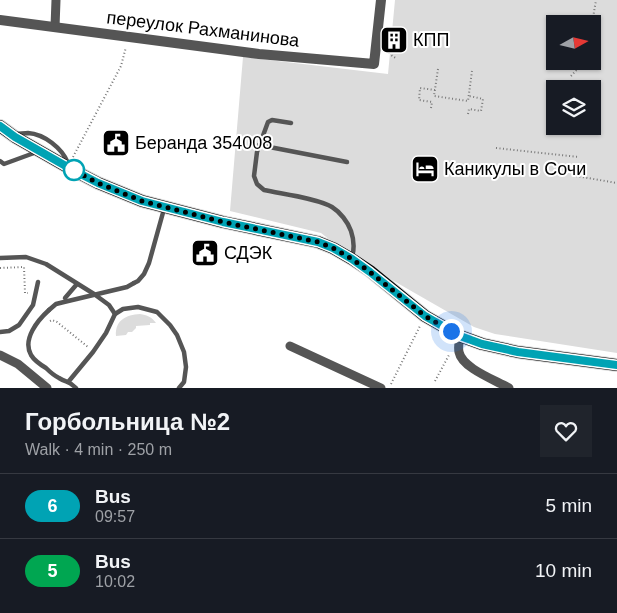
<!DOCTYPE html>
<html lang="en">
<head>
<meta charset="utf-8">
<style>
	body { margin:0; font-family:Arial,sans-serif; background:#20242c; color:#f1f3f6; height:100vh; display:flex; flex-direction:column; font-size:19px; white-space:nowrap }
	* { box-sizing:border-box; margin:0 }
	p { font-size:16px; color:#9ea1a6 }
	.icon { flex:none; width:28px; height:28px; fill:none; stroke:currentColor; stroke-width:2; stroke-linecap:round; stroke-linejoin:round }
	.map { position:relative; height:388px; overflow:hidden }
	.drawer { display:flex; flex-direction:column; background:#171b24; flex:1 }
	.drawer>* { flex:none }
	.badge { padding:0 10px; border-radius:16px; font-size:18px; line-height:32px }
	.needle { width:32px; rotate:82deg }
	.buttons { position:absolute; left:546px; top:15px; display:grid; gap:10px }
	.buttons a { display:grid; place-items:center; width:55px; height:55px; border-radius:0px; background:#171b24; box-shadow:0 1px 4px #0004; font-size:25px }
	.you { position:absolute; width:25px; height:25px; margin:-12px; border:4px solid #fff; border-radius:50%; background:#1a73e8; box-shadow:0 0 0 8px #1a73e833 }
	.map>.badge { position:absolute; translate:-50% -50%; box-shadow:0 0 0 2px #fff }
	.round { display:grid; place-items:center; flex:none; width:52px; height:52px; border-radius:0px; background:#20242c }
	.summary { display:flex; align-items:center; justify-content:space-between; height:85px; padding:0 25px }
	h1 { font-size:24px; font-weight:800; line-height:38px }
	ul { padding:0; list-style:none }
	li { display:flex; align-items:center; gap:15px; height:65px; padding:0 25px; border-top:1px solid #363941 }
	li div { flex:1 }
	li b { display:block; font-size:19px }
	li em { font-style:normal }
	li .badge { min-width:55px; font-weight:700; text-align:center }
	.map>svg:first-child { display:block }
</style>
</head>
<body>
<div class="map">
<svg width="617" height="388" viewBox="0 0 617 388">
	<rect width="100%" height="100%" fill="#fff"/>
	<g fill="#dcdcdc" fill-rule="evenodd">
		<path d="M395,0H617V353L495,334L474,327L352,257L321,233L230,211L243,57L388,74ZM555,24H592V61H555ZM555,89H592V126H555Z"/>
		<path d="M140,314C147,315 152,317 156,323H150V325L136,326V328L132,332H128L126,335L116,336C115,320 126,315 140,314Z"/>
	</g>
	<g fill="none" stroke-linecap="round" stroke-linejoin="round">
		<g stroke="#dbdbdb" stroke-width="14">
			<path id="primary" d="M0,126L15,137L71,169L98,183L142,201L223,222L318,242L333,248L352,259L370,271L425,316L460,336L482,344L518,352L617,365"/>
		</g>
		<g stroke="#777" stroke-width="2" stroke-dasharray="1 2.5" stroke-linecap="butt">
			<path d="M592,24L596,0"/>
			<path d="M389,32C388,44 384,53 396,58"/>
			<path d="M438,69L434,96L468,101L472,71"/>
			<path d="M571,76L585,61"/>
			<path d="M431,108L432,102L419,100L420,88L435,90"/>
			<path d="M468,114L469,109L481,111L483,99L469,96"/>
			<path d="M496,148L579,157"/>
			<path d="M73,157L121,66L126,47"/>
			<path d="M576,176L617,183"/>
			<path d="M0,268L24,267L25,293H28"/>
			<path d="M50,321L52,320L57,322L88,347"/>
			<path d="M435,381L449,355"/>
			<path d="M391,384L420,326"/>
		</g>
		<g stroke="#555" stroke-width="4.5">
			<path d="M291,123L272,120L268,122L257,152L254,176L257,184L264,190C282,194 317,198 332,207C340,212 348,222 351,231C354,240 355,247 352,257"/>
			<path d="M16,134C20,134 24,133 28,133C44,134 62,148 68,163"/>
			<path d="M259,145L347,162"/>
			<path d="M0,161L4,164L34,153L35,151"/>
			<path d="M0,258L26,257L46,264L94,294L109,305L115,314"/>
			<path d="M134,283L138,281L144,274L149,263L164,209"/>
			<path d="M65,298L77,284"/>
			<path d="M49,310C38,320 22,339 31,355C34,360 41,365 46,368C50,372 55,376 59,378C67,383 68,380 76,388"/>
			<path d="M0,332L9,331L19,325L33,305L38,282"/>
			<path d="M69,381L93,352L106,333L115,314L123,309L138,307L157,312L170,325L177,335L184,352L186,367L184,382L179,388"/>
		</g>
		<g stroke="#555" stroke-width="9">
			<path d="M55,27L56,0"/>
			<path d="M460,336C459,341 458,347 459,352C462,368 495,380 509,388"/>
			<path d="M290,346L381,388"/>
			<path d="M0,355L18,364L47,388"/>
		</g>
		<path stroke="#555" stroke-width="10" d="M0,20L259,54L374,64L381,0"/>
		<use href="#primary" stroke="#000" stroke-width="12"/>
		<path stroke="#555" stroke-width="4.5" d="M49,310L56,304L64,302L127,287L134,283"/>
	</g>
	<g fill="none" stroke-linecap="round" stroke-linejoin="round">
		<g stroke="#fff" stroke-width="11">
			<path id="line" d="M0,126L15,137L71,169L98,183L142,201L223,222L318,242L333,248L352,259L370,272L425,316L460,336L482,344L518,352L617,365"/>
		</g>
		<use href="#line" stroke="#00a3b4" stroke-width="8"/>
		<path stroke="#000" stroke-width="5" stroke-dasharray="0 9" d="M74,170L71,169L98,183L142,201L223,222L318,242L333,248L352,259L370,272L425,316L451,331"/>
	</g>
	<defs>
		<g id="building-square" transform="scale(1.4375)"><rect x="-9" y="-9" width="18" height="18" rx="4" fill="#000" stroke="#fff"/><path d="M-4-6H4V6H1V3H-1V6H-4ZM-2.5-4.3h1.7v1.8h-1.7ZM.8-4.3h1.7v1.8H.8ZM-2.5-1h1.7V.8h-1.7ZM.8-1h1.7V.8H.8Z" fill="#fff"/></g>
		<g id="civic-square" transform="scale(1.4375)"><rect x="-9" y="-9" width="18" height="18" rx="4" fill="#000" stroke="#fff"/><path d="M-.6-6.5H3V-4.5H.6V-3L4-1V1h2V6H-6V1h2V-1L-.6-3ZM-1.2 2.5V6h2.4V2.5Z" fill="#fff"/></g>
		<g id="hotel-square" transform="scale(1.4375)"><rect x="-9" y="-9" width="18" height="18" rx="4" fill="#000" stroke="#fff"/><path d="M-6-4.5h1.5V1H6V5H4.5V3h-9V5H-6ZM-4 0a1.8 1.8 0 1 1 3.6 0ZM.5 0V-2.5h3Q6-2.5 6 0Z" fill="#fff"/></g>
	</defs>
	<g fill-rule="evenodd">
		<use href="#building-square" x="394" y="40"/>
		<use href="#civic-square" x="116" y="143"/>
		<use href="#hotel-square" x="425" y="169"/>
		<use href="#civic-square" x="205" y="253"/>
	</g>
	<circle fill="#fff" stroke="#00a3b4" stroke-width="2.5" cx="74" cy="170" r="10"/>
	<g text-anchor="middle" stroke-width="4" stroke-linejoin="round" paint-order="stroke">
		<g font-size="18" fill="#000" stroke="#fff">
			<text transform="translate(203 29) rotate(7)" y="6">переулок Рахманинова</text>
		</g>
		<g font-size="18" fill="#000" stroke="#fff" text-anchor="start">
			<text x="413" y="46">КПП</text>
			<text x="135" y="149">Беранда 354008</text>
			<text x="444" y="175">Каникулы в Сочи</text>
			<text x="224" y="259">СДЭК</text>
		</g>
	</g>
</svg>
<div class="buttons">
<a><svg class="needle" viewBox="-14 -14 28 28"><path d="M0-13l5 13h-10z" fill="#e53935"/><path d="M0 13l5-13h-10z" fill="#9ea1a6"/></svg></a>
<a><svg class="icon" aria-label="layers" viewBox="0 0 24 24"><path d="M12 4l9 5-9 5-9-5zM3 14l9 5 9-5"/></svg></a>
</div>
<div class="you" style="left:451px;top:331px"></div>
</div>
<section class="drawer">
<div class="summary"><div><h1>Горбольница №2</h1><p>Walk · 4 min · 250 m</p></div><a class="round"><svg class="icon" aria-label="heart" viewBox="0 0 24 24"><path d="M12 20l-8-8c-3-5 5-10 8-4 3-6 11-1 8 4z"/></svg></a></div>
<ul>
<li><span class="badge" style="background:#00a3b4;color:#fff">6</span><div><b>Bus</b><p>09:57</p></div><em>5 min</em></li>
<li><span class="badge" style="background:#00a651;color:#fff">5</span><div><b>Bus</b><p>10:02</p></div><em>10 min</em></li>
</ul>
</section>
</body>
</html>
